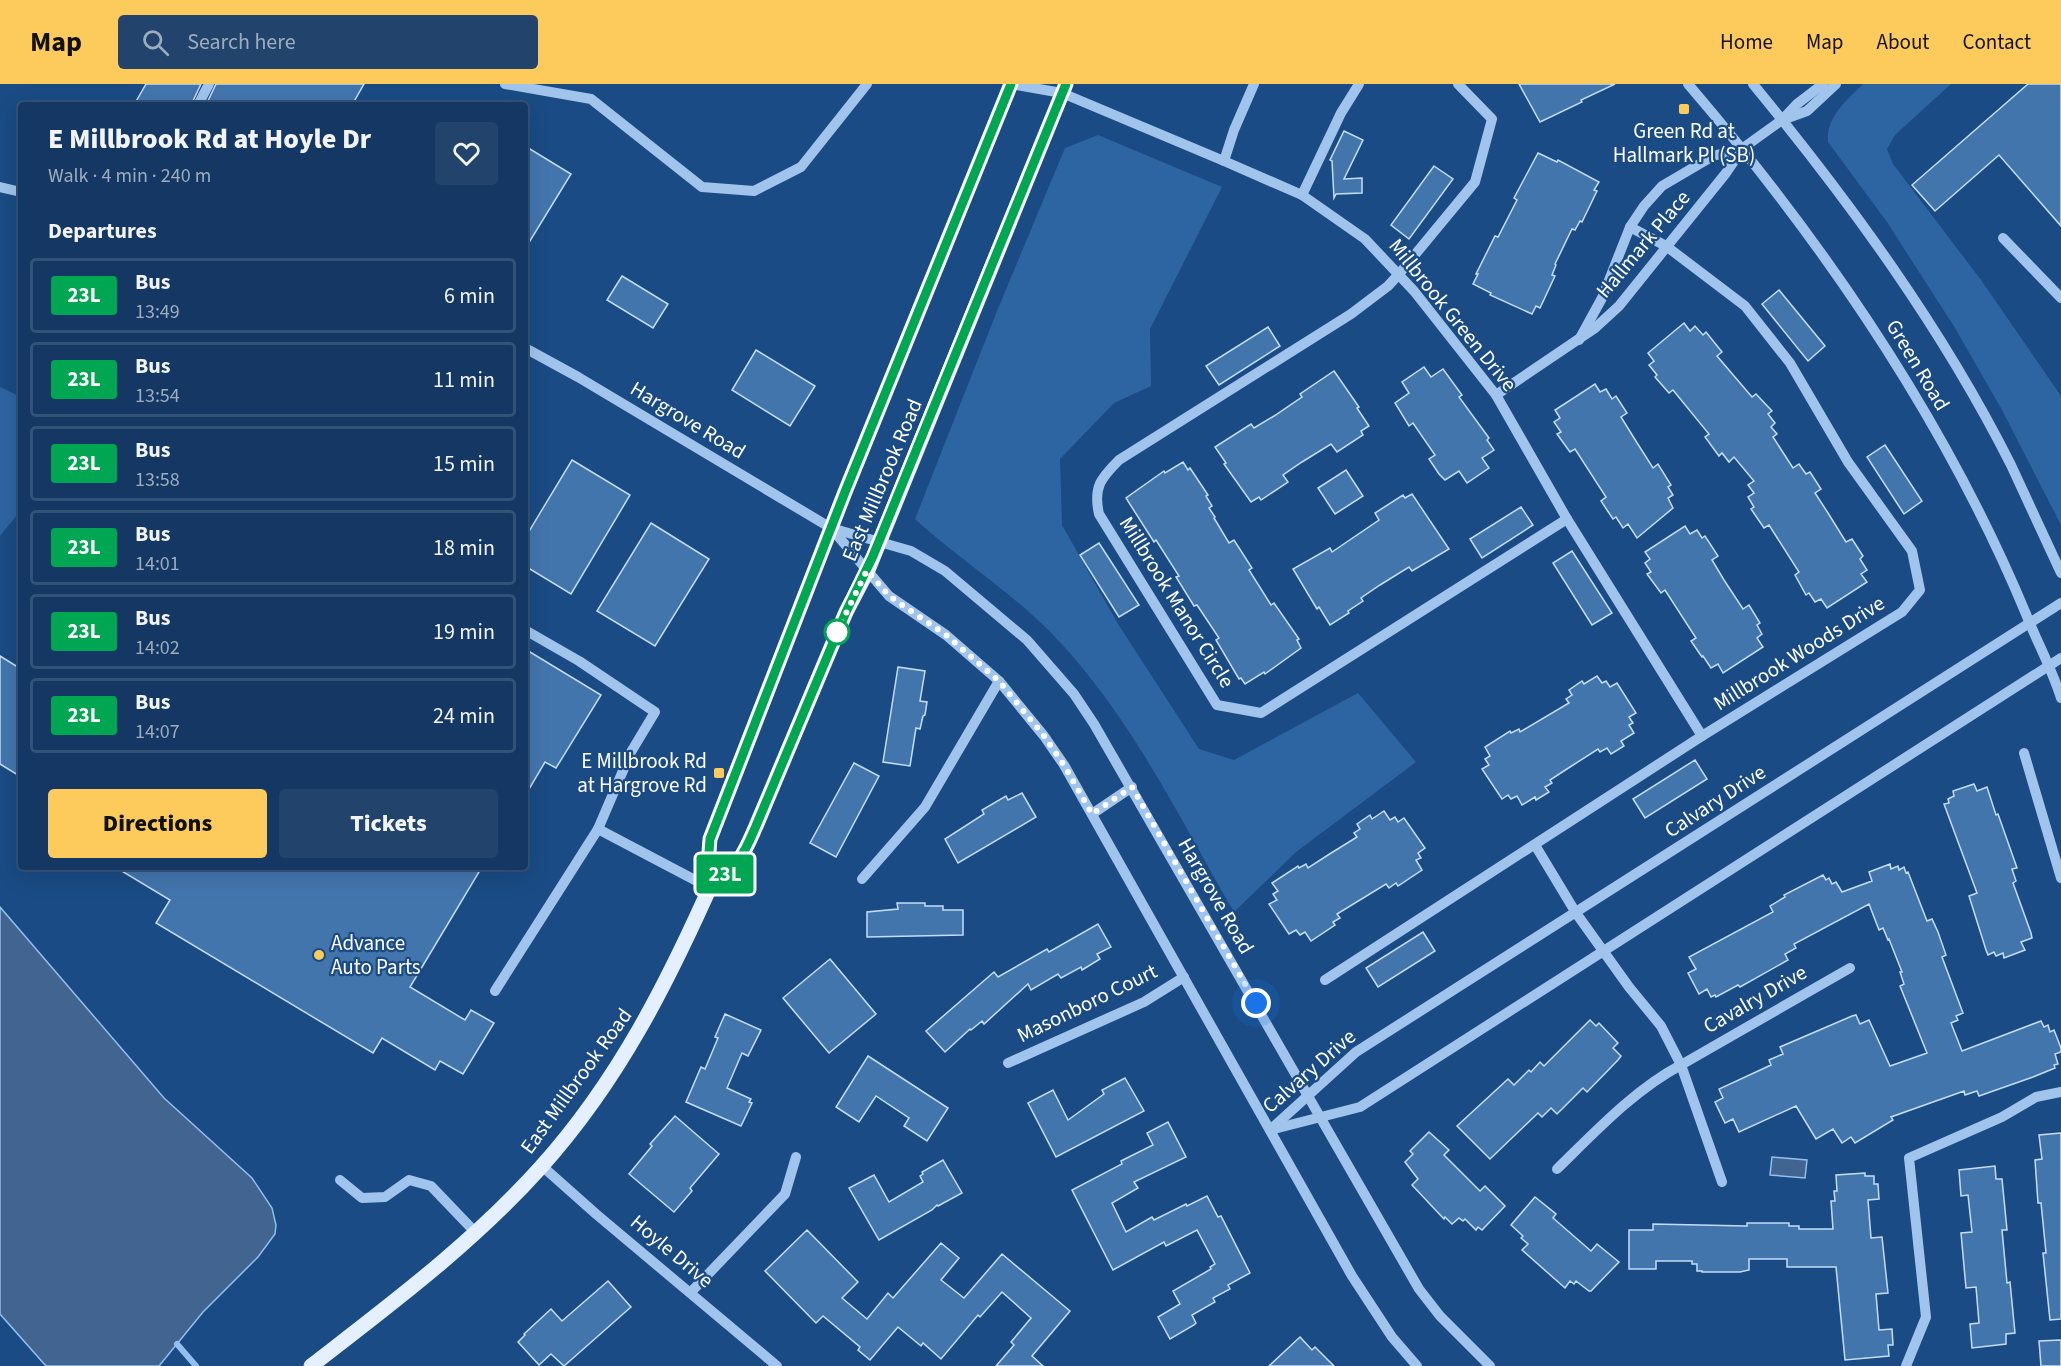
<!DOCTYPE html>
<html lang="en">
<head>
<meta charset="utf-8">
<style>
	body { margin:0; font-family:"Source Sans 3",sans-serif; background:#21436c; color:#f1f3f6; height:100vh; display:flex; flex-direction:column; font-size:22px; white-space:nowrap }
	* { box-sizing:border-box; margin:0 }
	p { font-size:20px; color:#9dacbe }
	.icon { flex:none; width:33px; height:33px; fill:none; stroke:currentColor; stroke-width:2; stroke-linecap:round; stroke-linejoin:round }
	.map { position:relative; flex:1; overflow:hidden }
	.side { position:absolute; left:18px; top:18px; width:510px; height:768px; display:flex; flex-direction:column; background:#143863; border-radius:6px; box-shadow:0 6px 24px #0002,0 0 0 2px #335278 }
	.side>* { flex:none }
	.badge { padding:0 12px; border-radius:4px; font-size:21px; line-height:39px }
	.you { position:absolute; width:30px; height:30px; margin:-15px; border:4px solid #fff; border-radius:50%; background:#1a73e8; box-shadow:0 0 0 9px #1a73e833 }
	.map>.badge { position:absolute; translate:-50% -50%; box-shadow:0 0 0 3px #fff }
	h2 { padding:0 30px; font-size:22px; line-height:54px }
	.round { display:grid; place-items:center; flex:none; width:63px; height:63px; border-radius:6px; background:#21436c }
	.headline { display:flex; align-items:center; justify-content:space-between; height:102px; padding:0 30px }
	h1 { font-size:28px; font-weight:800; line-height:45px }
	.button { display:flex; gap:12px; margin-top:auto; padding:12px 30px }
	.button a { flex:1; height:69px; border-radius:6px; background:#fdcb5b; color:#111; font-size:24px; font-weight:800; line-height:69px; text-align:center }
	.button a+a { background:#21436c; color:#f1f3f6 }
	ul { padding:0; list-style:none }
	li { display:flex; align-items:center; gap:18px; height:75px; margin:0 12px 9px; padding:0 18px; border:3px solid #335278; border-radius:6px }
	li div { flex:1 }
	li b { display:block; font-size:22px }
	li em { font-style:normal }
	li .badge { min-width:66px; font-weight:700; text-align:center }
	header { display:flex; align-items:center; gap:36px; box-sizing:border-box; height:84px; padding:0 30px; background:#fdcb5b; color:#111 }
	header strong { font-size:28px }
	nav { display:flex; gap:33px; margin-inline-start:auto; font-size:21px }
	.search { width:420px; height:54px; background:#21436c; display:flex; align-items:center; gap:15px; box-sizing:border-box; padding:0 21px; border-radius:6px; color:#9dacbe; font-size:22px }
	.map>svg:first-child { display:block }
</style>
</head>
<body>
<header>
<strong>Map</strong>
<div class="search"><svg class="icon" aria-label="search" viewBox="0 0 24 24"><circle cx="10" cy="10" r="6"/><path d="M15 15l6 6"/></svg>Search here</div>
<nav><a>Home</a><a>Map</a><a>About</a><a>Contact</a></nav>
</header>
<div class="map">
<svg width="2061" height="1282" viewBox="0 0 2061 1282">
	<rect width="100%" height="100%" fill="#1a4b84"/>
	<g fill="#2d65a2">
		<path d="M1863,0H1951L1895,51L1887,65L1893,80L1981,196L2061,312V441L2002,326L1955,244L1887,138L1828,58C1826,33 1846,17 1863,0Z"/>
		<path d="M1098,51L1222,103L1150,245L1151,302L1114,319L1060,375L1062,441L1118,540L1199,665L1234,676L1358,609L1416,678L1296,768L1234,828C1180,735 1132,635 1058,556C1015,510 961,477 915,435L997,227L1065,64Z"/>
		<path d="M0,303L21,313V426L0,452Z"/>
	</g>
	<g fill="#416590" stroke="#92bfed" stroke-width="1.5">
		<path d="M0,823L164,1014L252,1094L272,1124L276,1141L275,1150L258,1173L203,1228L159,1282H46L0,1230Z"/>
		<path d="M1772,1073L1807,1076L1805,1094L1770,1091Z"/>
	</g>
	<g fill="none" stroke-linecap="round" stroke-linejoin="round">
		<path stroke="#92bfed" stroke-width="6" d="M177,1260L196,1282"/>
	</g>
	<g fill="#4375ad" stroke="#c4ddf8" stroke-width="1.5">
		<path d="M146,0H201L191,21H134Z"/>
		<path d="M216,0H364L352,21H206Z"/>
		<path d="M1519,0H1615L1581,16L1582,18L1540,38Z"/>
		<path d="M2028,0H2061V142L1999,71L1935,127L1912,101Z"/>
		<path d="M1344,47L1363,56L1344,95L1362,94V109L1336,110L1334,114L1332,77L1330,76Z"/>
		<path d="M525,62L571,90L525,165Z"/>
		<path d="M1538,69L1557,78L1558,76L1599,98L1594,106L1597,107L1582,138L1580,137L1575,146L1572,145L1555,180L1556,181L1552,191L1555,192L1540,224L1536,222L1532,230L1490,211L1491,209L1473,200L1478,190H1476L1495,152L1498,153L1517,116L1514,114Z"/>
		<path d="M1434,82L1453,95L1409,155L1391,141Z"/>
		<path d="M622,192L668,220L653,244L607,216Z"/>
		<path d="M1779,206L1825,262L1808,277L1762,220Z"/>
		<path d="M1684,239L1690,247L1695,242L1703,251L1706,248L1722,268L1717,272L1752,313L1756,310L1772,327L1768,330L1775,339L1771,343L1777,350L1773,353L1793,384L1799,380L1806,390L1810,388L1821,405L1815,409L1828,429L1846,458L1852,455L1863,472L1860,475L1867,486L1861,490L1867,498L1827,524L1821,515L1815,518L1809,509L1806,511L1795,491L1799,488L1769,441L1764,444L1751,425L1754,423L1748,413L1754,409L1748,401L1754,397L1734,373L1729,378L1722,369L1719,372L1705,353L1709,350L1673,306L1669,309L1655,293L1657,291L1649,281L1654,277L1648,269Z"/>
		<path d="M1268,243L1280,262L1219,301L1206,282Z"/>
		<path d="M756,266L815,302L790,342L732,306Z"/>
		<path d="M1424,283L1431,293L1443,285L1462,311L1459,313L1489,354L1487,356L1494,366L1482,374L1489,384L1467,399L1459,387L1445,396L1439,390L1429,375L1435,371L1413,339L1409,342L1395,319L1409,309L1402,298Z"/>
		<path d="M1334,287L1359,323L1357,324L1369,342L1361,347L1363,351L1337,368L1331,360L1302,378L1283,391L1288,398L1261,416L1259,413L1251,418L1224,380L1226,379L1215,363L1251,340L1254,344L1274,332L1302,313L1300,310Z"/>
		<path d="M1595,300L1600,308L1606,305L1612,315L1616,312L1627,329L1621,333L1634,354L1653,384L1658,380L1671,401L1668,403L1673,411L1668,414L1673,424L1637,454L1628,440L1623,444L1616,433L1613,435L1601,417L1606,413L1575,365L1570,368L1557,350L1561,348L1554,338L1560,334L1555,326Z"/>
		<path d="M1885,361L1922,417L1904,430L1867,373Z"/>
		<path d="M572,376L630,411L571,510L525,482V454Z"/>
		<path d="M1183,378L1188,386L1190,384L1208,411L1206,412L1212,422L1209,424L1215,433L1214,434L1229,459L1234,456L1252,484L1249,486L1271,521L1274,519L1299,555L1297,556L1301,564L1265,590L1264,588L1245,600L1241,594L1239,595L1216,556L1219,554L1197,521L1194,522L1176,493L1179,492L1156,456L1154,458L1126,414L1164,387L1165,389Z"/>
		<path d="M1346,386L1363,412L1335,430L1318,404Z"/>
		<path d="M1412,410L1449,465L1412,487L1409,483L1380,501L1361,514L1363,517L1348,527L1349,529L1330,541L1319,523L1317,525L1293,485L1330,464L1332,468L1379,436L1375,429L1403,411L1405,414Z"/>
		<path d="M1521,423L1533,441L1482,474L1470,455Z"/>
		<path d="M651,439L709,475L655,562L597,527Z"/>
		<path d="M1685,442L1690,450L1697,446L1702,454L1705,452L1718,472L1712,476L1724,496L1743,525L1749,521L1760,539L1757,541L1762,550L1757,554L1763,563L1723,589L1718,580L1711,584L1703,572L1702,573L1691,557L1696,554L1665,506L1661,509L1647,490L1651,488L1645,479L1650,475L1645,468Z"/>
		<path d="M1099,459L1139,521L1119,533L1080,471Z"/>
		<path d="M1572,467L1612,529L1592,541L1553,479Z"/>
		<path d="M525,565L601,611L556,684L545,678L525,712Z"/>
		<path d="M0,572L21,585V693L0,680Z"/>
		<path d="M898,583L925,587L920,617L927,618L925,631L923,632L920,645L916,644L910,682L883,678Z"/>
		<path d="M1597,592L1602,599L1606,597L1610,603L1617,599L1636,629L1629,633L1633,639L1629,641L1634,649L1621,657L1624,662L1611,670L1607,664L1600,668L1598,665L1570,683L1550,696L1552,699L1545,703L1549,708L1536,716L1535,713L1522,721L1517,712L1511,715L1508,711L1502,715L1482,685L1489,681L1485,675L1490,672L1485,663L1510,647L1511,649L1519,645L1520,648L1569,619L1566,615L1572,611L1569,606L1582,597L1584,600Z"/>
		<path d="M1695,676L1707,695L1645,734L1633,715Z"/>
		<path d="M854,679L879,692L836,773L810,759Z"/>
		<path d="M1974,700L1977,707L1987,703L1996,731L1998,730L2017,784L2012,785L2016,797L2013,799L2031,849L2032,854L2021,858L2025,866L2004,874L2003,869L1996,872L1994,868L1988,871L1986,866L1969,812L1977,809L1944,720L1949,719L1948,715L1954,712L1953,707Z"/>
		<path d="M1022,709L1036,733L958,779L945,755L984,730L982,726L1006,712L1008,716Z"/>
		<path d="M1384,727L1390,736L1395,733L1398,738L1404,734L1425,764L1418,769L1421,774L1416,776L1422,786L1398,802L1396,799L1389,804L1386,800L1337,830L1340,834L1333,838L1335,841L1311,857L1305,848L1300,851L1296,846L1289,850L1269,820L1277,816L1273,810L1278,807L1272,799L1298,782L1299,784L1306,780L1308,784L1328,771L1357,753L1354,749L1360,745L1357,740L1370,731L1372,735Z"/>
		<path d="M1890,780L1891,785L1898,782L1899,786L1904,783L1906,789L1908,788L1927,837L1932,835L1938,848L1946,871L1942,873L1963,929L1956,932L1958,936L1951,939L1962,967L2041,937L2044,943L2048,941L2050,948L2054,946L2061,964V968L2055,970L2058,980L2054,981L2055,984L2033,993L1979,1012L1977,1007L1965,1011L1964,1007L1891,1033L1893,1036L1855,1059L1851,1053L1842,1059L1833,1045L1816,1055L1796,1022L1739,1048L1733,1035L1725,1039L1715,1018L1723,1014L1719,1005L1771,981L1769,976L1783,970L1780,963L1852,932L1856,931L1860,940L1869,936L1890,982L1927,969L1900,902L1904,900L1900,888H1902L1889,855L1888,856L1883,844L1879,846L1869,820L1794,860L1796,864L1785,870L1788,876L1740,903L1738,901L1716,913L1715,911L1711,913L1707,905L1699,910L1688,889L1696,885L1689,873L1773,828L1770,822L1785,813L1784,811L1823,791L1826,796L1829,794L1832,800L1836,798L1842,808L1872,797L1869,788Z"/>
		<path d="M115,783H482L410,903L465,936L471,926L494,939L463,990L440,977L435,986L382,954L373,969L156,839L170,816Z"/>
		<path d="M897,819H925V822H943V826H963V851L867,853V828L898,825Z"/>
		<path d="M1098,840L1111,863L1097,870L1100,875L1082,886L1081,883L1061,894L1058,890L1031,906L1028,900L984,940L982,937L971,946L970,945L945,968L926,947L994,888L998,893L1047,865L1049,868Z"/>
		<path d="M1423,848L1435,867L1378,903L1366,884Z"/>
		<path d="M830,875L876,930L829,969L783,914Z"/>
		<path d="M725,930L761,946L748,972L742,969L727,1004L751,1015L749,1018L752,1019L741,1042L686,1018L701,983L705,985L718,954L715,953Z"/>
		<path d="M1590,936L1596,942L1599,939L1618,959L1613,964L1621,972L1618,976L1587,1008L1583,1004L1557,1030L1551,1024L1542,1033L1538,1029L1490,1075L1457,1042L1508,995L1514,1001L1529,986L1531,988L1540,978L1544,982Z"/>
		<path d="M868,972L948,1024L927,1057L904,1042L909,1034L876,1012L859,1038L836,1023Z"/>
		<path d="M1125,994L1144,1027L1056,1073L1028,1019L1053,1006L1068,1036L1104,1010L1102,1006Z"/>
		<path d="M675,1032L719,1070L690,1104L692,1107L674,1128L629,1090L652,1062L650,1060Z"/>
		<path d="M1168,1038L1186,1073L1134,1098L1138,1104L1112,1119L1126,1148L1152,1133L1154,1136L1186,1120L1187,1122L1207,1112L1218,1133L1221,1132L1250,1189L1228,1201L1230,1205L1213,1214L1215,1218L1192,1231L1196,1239L1194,1241L1170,1255L1158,1233L1180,1220L1173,1207L1211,1185L1210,1183L1215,1180L1197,1146L1166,1162L1164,1158L1113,1186L1072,1106L1122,1080L1121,1077L1153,1061L1147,1049Z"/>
		<path d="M1429,1048L1449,1066L1444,1071L1480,1107L1485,1102L1505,1122L1482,1146L1478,1143L1476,1146L1465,1135L1463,1137L1459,1134L1452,1140L1445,1133L1444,1135L1412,1101L1418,1095L1405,1078L1413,1070L1410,1067Z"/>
		<path d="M2061,1049V1235L2050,1236L2043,1169H2046L2041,1119H2038L2035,1076L2042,1075L2039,1051Z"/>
		<path d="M943,1076L962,1109L938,1122L937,1121L932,1126L879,1156L849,1104L874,1091L889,1118L923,1098L920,1092L923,1090L922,1088Z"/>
		<path d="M1995,1082L1996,1095H2002L2007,1146H2002L2007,1199L2010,1198L2015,1249L2006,1250V1260L1972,1264L1970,1240L1979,1239L1976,1203L1966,1204L1961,1149L1972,1148L1968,1111L1961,1112L1959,1086Z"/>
		<path d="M1865,1089V1092H1874V1100H1878L1879,1115L1868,1116L1871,1154L1882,1153L1888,1209L1876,1210L1879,1246L1892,1245L1893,1261H1888L1889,1272L1845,1276L1836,1183H1787V1175H1749V1186L1740,1188H1702V1187H1697V1180H1692V1177H1656V1185H1629V1146H1653V1140L1747,1142V1139H1789V1142H1799V1145H1833L1831,1117H1835L1834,1107H1837L1836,1091Z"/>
		<path d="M1535,1113L1556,1130L1553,1134L1591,1167L1597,1160L1619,1178L1591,1207H1589L1576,1197L1574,1200L1570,1197L1565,1204L1522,1166L1528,1160L1521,1154L1523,1152L1511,1141Z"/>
		<path d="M807,1146L858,1198L842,1214L867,1235L888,1209L893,1214L941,1159L959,1174L941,1196L964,1214L1002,1170L1070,1227L1032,1272L1043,1282H996L1014,1261L1011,1258L1031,1234L1002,1208L980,1233L978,1231L941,1275L923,1259L921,1262L898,1243L870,1276L858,1266L860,1263L823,1232L816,1239L765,1187Z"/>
		<path d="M608,1197L631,1223L564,1282L551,1270L539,1281L518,1258L525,1251L524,1250L551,1225L562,1237Z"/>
		<path d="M1300,1253L1312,1266L1315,1263L1334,1282H1269Z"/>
		<path d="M2061,1256V1282H2041L2039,1257Z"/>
	</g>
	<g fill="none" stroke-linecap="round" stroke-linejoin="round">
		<g stroke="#a0c4eb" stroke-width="10">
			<path d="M505,0L591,15L702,103L754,107L801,83L867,0"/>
			<path d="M1011,0L1062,9L1224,77L1302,111L1365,155L1414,207L1496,311L1567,435L1702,652"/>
			<path d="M1458,0L1492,35L1475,98L1399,190L1388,202L1351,230L1119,376C1101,394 1093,403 1099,430L1217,621L1261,629L1567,435"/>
			<path d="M1688,0C1825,160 1945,335 2026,530C2037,558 2052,585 2061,614"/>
			<path d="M1753,0C1850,118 1942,244 2011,381C2028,417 2044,453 2061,489"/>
			<path d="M198,21L209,0"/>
			<path d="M1785,35L1807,27L1836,0"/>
			<path d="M1224,77L1234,46L1254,0"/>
			<path d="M0,103L21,108"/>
			<path d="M1302,111L1341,29L1359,0"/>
			<path d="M2003,154L2061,214"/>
			<path d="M1579,256L1602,214L1630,143L1644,122L1662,102L1713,72L1743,64L1782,36L1797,20L1823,0"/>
			<path d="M525,264L578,293L831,444L911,467L945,487L1027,556L1074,610L1094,640L1419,1205L1440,1232L1490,1282"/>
			<path d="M1496,311L1595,244L1619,222L1726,89L1743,64"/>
			<path d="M831,444L889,512L946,551L999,597L1044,652L1064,681L1352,1192L1392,1253L1417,1282"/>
			<path d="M525,546L579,577L655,628L631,668L598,745L710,804"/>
			<path d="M2024,669L2061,794"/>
			<path d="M1092,730L1132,703"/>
			<path d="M1535,761L1576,829L1629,903L1661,942L1681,981C1634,1006 1595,1048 1557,1085"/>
			<path d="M862,795L925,723L999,597"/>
			<path d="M1325,896L1702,652L1902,528L1920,506L1912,467L1848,378L1790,279L1745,222L1666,162L1630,143"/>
			<path d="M495,907L598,745"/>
			<path d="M1008,979L1144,918L1184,893"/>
			<path d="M1274,1045L1360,1023L2061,574"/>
			<path d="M1270,1046L1356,968L2061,519"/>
			<path d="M542,1082L596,1130L777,1282"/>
			<path d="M340,1096L362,1114L385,1113L409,1096L431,1102L475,1148"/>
			<path d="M1722,1098L1681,981L1850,884"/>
			<path d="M691,1208L785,1110L796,1073"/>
			<path d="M1906,1282L1926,1233L1909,1074L2002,1033L2036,1013L2061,1008"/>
		</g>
		<g stroke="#e4efff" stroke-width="15">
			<path d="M715,792C738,788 747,762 756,742L846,528L868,486L1066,0"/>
			<path d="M715,792L708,781L710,755L845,408L1011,0"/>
			<path d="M311,1282C391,1220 473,1159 541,1083C619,996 668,898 715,792"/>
		</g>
	</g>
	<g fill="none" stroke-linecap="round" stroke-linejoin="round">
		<g stroke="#fff" stroke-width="14">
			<path id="line" d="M1011,0L845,408L710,755L708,781L715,792C738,788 747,762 756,742L846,528L873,472L1066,0"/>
		</g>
		<use href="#line" stroke="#00a651" stroke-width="9"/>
		<path stroke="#fff" stroke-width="6" stroke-dasharray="0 10.8" d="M837,548L867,486L889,512L946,551L999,597L1044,652L1064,681L1092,730L1132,703L1256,919"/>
	</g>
	<g fill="#fdcb5b" stroke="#1a4b84" stroke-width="2">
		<rect x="1678" y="19" width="12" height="12" rx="3"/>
		<rect x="713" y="683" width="12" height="12" rx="3"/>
		<circle cx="319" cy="871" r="6"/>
	</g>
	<circle fill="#fff" stroke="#00a651" stroke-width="3" cx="837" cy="548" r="12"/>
	<g text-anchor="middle" stroke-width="4.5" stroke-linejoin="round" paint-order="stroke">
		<g font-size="21" fill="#fff" stroke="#1a4b84">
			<text x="1684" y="54">Green Rd at<tspan x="1684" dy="24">Hallmark Pl (SB)</tspan></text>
			<text x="707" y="684" text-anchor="end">E Millbrook Rd<tspan x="707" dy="24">at Hargrove Rd</tspan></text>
			<text x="331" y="866" text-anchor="start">Advance<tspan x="331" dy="24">Auto Parts</tspan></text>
		</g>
		<g font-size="21" fill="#fff" stroke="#1a4b84">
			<text transform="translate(1643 160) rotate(-50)" y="7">Hallmark Place</text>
			<text transform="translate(1453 231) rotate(51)" y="7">Millbrook Green Drive</text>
			<text transform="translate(1918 281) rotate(59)" y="7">Green Road</text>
			<text transform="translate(688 336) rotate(31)" y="7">Hargrove Road</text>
			<text transform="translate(882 396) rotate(-67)" y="7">East Millbrook Road</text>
			<text transform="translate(1177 518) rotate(58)" y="7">Millbrook Manor Circle</text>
			<text transform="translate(1799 569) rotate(-32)" y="7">Millbrook Woods Drive</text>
			<text transform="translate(1715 717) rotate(-33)" y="7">Calvary Drive</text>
			<text transform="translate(1216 812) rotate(60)" y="7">Hargrove Road</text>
			<text transform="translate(1755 915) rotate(-30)" y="7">Cavalry Drive</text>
			<text transform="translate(1087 919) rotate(-26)" y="7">Masonboro Court</text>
			<text transform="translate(1309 987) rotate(-41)" y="7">Calvary Drive</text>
			<text transform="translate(576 997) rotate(-54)" y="7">East Millbrook Road</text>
			<text transform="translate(672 1167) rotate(40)" y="7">Hoyle Drive</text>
		</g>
	</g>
</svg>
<div class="you" style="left:1256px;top:919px"></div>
<b class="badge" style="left:725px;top:790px;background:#00a651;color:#fff">23L</b>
<section class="side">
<div class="headline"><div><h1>E Millbrook Rd at Hoyle Dr</h1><p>Walk · 4 min · 240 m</p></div><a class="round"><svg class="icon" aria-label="heart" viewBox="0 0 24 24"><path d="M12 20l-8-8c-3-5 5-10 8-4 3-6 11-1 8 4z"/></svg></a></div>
<h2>Departures</h2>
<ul>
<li><span class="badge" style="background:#00a651;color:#fff">23L</span><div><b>Bus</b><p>13:49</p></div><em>6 min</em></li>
<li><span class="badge" style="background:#00a651;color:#fff">23L</span><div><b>Bus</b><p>13:54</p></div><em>11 min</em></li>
<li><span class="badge" style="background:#00a651;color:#fff">23L</span><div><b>Bus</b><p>13:58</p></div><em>15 min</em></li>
<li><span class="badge" style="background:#00a651;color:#fff">23L</span><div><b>Bus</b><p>14:01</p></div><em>18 min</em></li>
<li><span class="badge" style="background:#00a651;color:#fff">23L</span><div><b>Bus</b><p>14:02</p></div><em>19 min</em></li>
<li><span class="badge" style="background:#00a651;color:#fff">23L</span><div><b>Bus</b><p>14:07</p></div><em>24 min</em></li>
</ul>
<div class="button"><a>Directions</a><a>Tickets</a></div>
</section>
</div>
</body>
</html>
